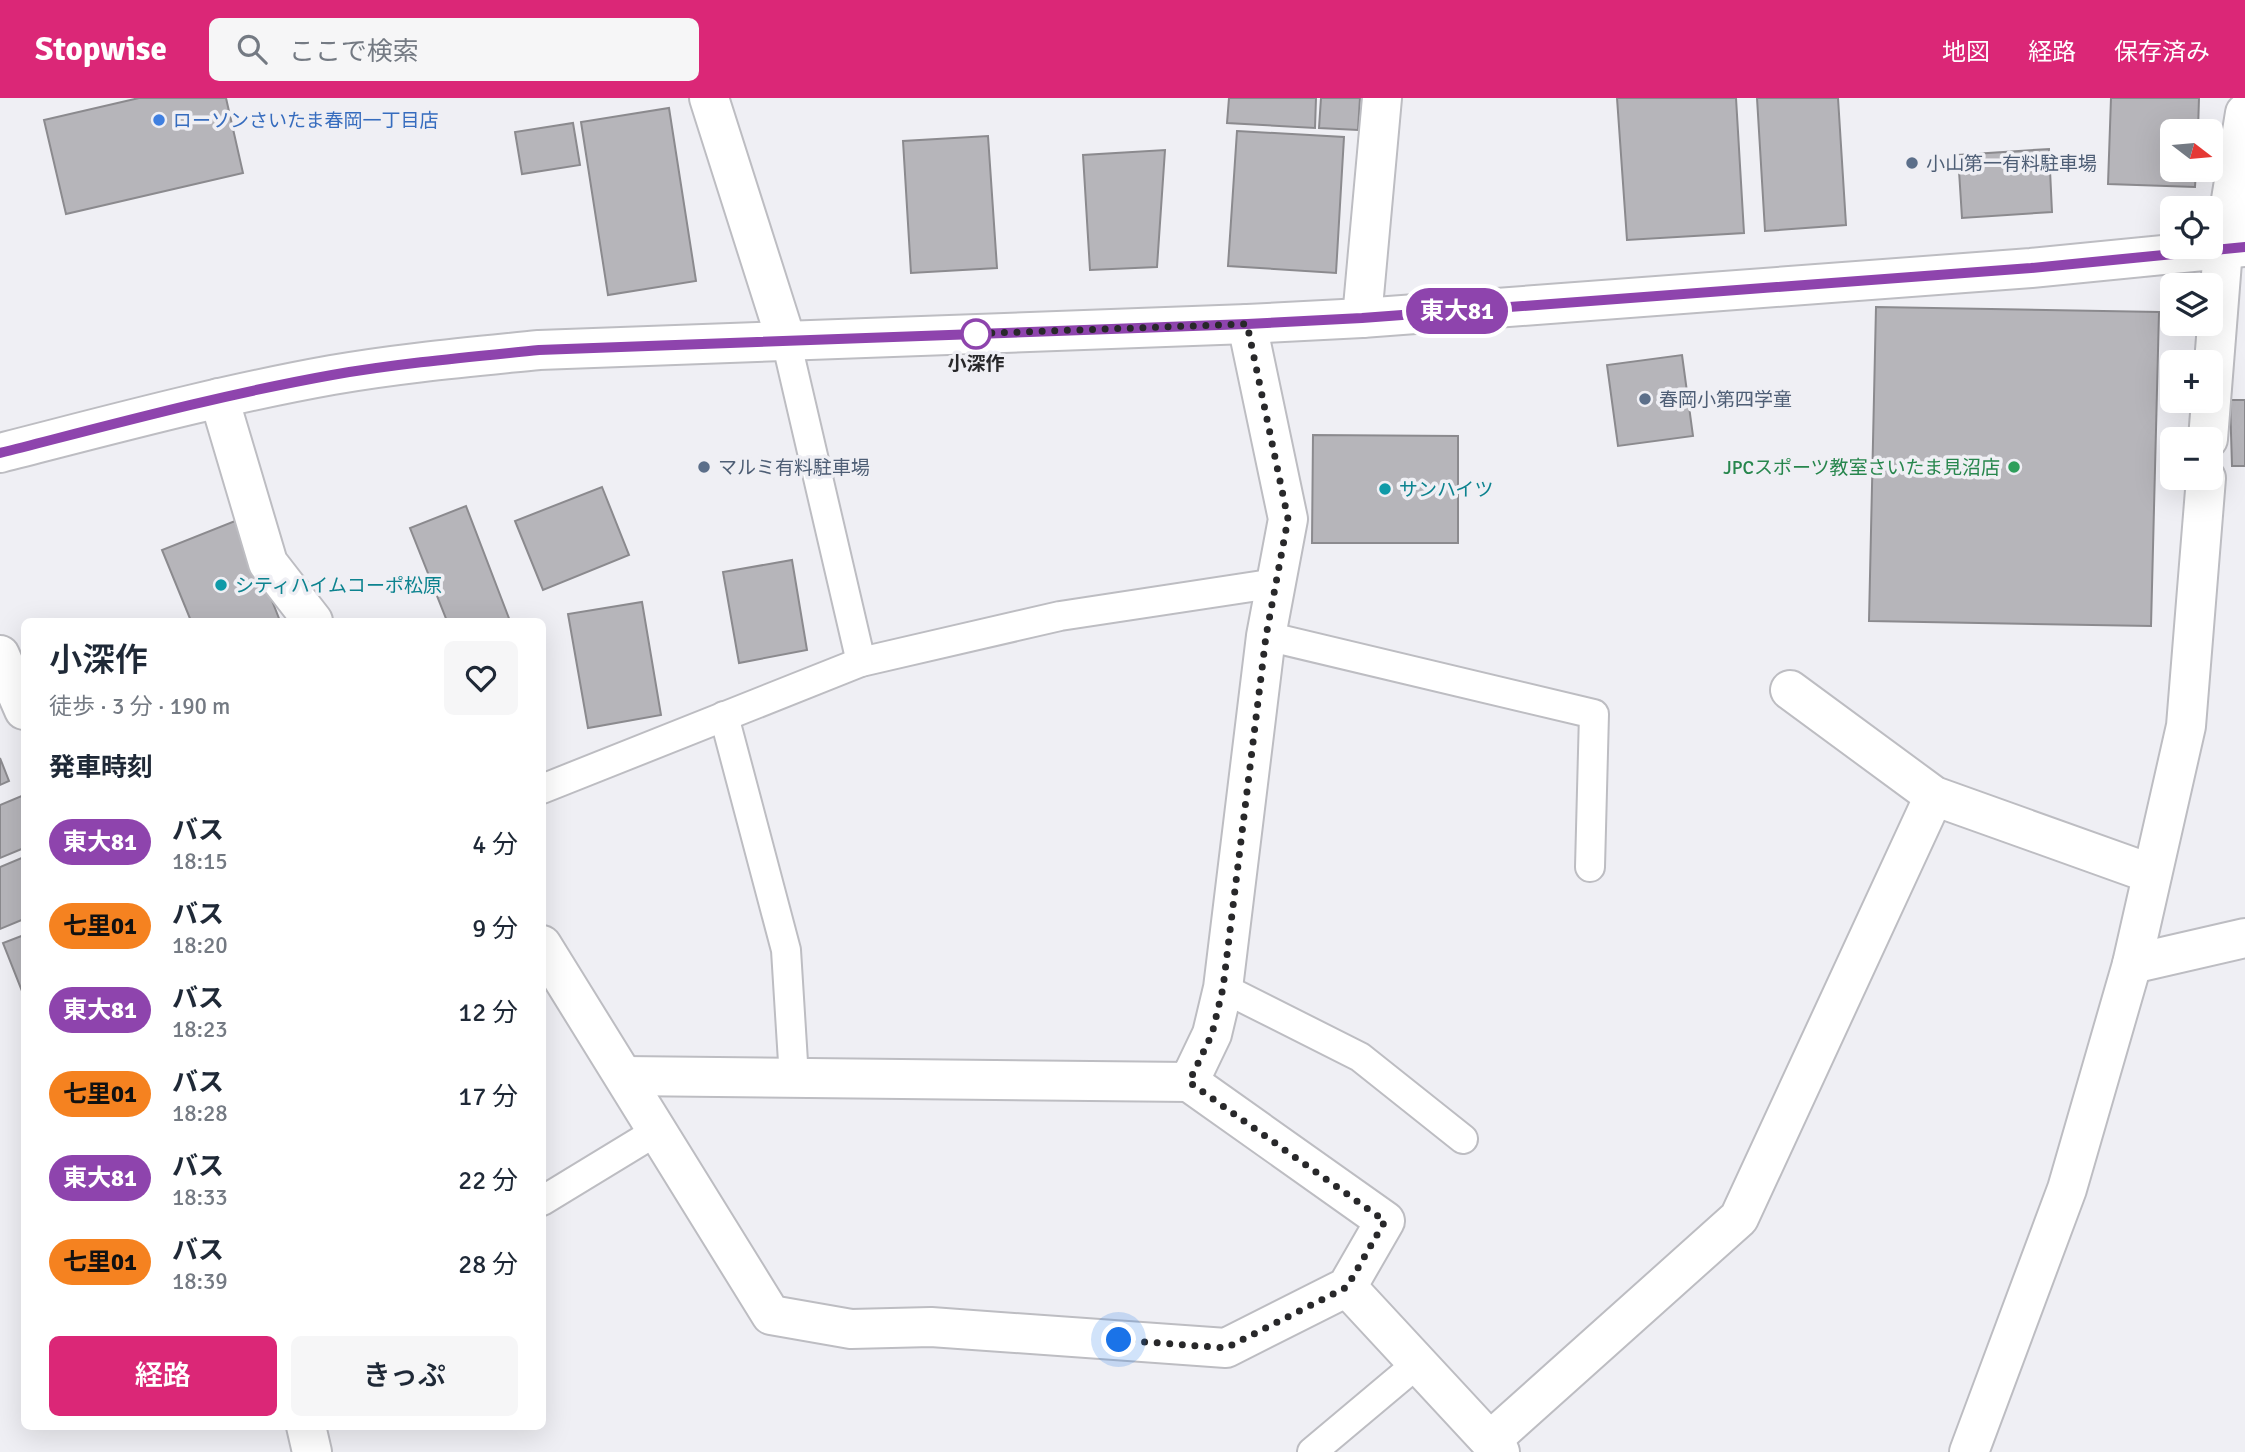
<!DOCTYPE html>
<html lang="ja">
<head>
<meta charset="utf-8">
<style>
	body { margin:0; font-family:Signika,"Noto Sans JP",sans-serif; background:#f6f6f7; color:#1f2937; height:100vh; display:flex; flex-direction:column; font-size:26px; white-space:nowrap }
	* { box-sizing:border-box; margin:0 }
	p { font-size:23px; color:#747a83 }
	.icon { flex:none; width:38px; height:38px; fill:none; stroke:currentColor; stroke-width:2; stroke-linecap:round; stroke-linejoin:round }
	.map { position:relative; flex:1; overflow:hidden }
	.details { position:absolute; left:21px; top:520px; width:525px; height:812px; display:flex; flex-direction:column; background:#fff; border-radius:10px; box-shadow:0 7px 28px #0002 }
	.details>* { flex:none }
	.badge { padding:0 14px; border-radius:23px; font-size:24px; line-height:46px }
	.needle { width:46px; rotate:106deg }
	.tools { position:absolute; left:2160px; top:21px; display:grid; gap:14px }
	.tools a { display:grid; place-items:center; width:63px; height:63px; border-radius:10px; background:#fff; box-shadow:0 7px 28px #0002; font-size:35px }
	.you { position:absolute; width:35px; height:35px; margin:-18px; border:5px solid #fff; border-radius:50%; background:#1a73e8; box-shadow:0 0 0 10px #1a73e833 }
	.map>.badge { position:absolute; translate:-50% -50%; box-shadow:0 0 0 4px #fff }
	h2 { padding:0 28px; font-size:26px; line-height:63px }
	.round { display:grid; place-items:center; flex:none; width:74px; height:74px; border-radius:10px; background:#f6f6f7 }
	.headline { display:flex; align-items:center; justify-content:space-between; height:119px; padding:0 28px }
	h1 { font-size:33px; font-weight:600; line-height:52px }
	.primary-button { display:flex; gap:14px; margin-top:auto; padding:14px 28px }
	.primary-button a { flex:1; height:80px; border-radius:10px; background:#db2777; color:#fff; font-size:28px; font-weight:600; line-height:80px; text-align:center }
	.primary-button a+a { background:#f6f6f7; color:#1f2937 }
	ul { padding:0; list-style:none }
	li { display:flex; align-items:center; gap:21px; height:84px; padding:0 28px }
	li div { flex:1 }
	li b { display:block; font-size:26px }
	li em { font-style:normal }
	li .badge { min-width:77px; font-weight:700; text-align:center }
	header { display:flex; align-items:center; gap:42px; box-sizing:border-box; height:98px; padding:0 35px; background:#db2777; color:#fff }
	header strong { font-size:33px }
	nav { display:flex; gap:38px; margin-inline-start:auto; font-size:24px }
	.search { width:490px; height:63px; background:#f6f6f7; display:flex; align-items:center; gap:18px; box-sizing:border-box; padding:0 24px; border-radius:10px; color:#747a83; font-size:26px }
	.map>svg:first-child { display:block }
</style>
</head>
<body>
<header>
<strong>Stopwise</strong>
<div class="search"><svg class="icon" aria-label="search" viewBox="0 0 24 24"><circle cx="10" cy="10" r="6"/><path d="M15 15l6 6"/></svg>ここで検索</div>
<nav><a>地図</a><a>経路</a><a>保存済み</a></nav>
</header>
<div class="map">
<svg width="2245" height="1354" viewBox="0 0 2245 1354">
	<rect width="100%" height="100%" fill="#efeff4"/>
	<g fill="#b6b5ba" stroke="#8b8a8e" stroke-width="2">
		<path d="M139,0H226L243,75L66,116L44,22Z"/>
		<path d="M1229,0H1316L1315,30L1227,25Z"/>
		<path d="M1321,0H1360L1358,32L1319,30Z"/>
		<path d="M1617,0H1736L1744,135L1627,142Z"/>
		<path d="M1757,0H1838L1846,127L1765,133Z"/>
		<path d="M2111,0H2199L2198,33H2172V72H2196L2195,89L2108,86Z"/>
		<path d="M669,10L696,183L608,197L581,24Z"/>
		<path d="M573,25L580,67L522,76L515,34Z"/>
		<path d="M1237,33L1344,39L1336,175L1228,168Z"/>
		<path d="M988,38L997,170L911,175L903,43Z"/>
		<path d="M2049,51L2052,114L1962,120L1958,57Z"/>
		<path d="M1165,52L1157,169L1090,172L1083,57Z"/>
		<path d="M1876,209L2159,214L2151,528L1869,523Z"/>
		<path d="M1682,257L1693,338L1618,348L1607,267Z"/>
		<path d="M2230,302H2245V368H2232Z"/>
		<path d="M1313,337L1458,338V445H1312Z"/>
		<path d="M602,389L629,457L543,492L515,423Z"/>
		<path d="M466,408L510,523H447L410,430Z"/>
		<path d="M240,421L280,523H191L162,452Z"/>
		<path d="M792,462L807,552L739,565L723,474Z"/>
		<path d="M642,504L661,617L588,630L568,516Z"/>
		<path d="M0,660L9,683L0,687Z"/>
		<path d="M24,697V750L0,760V707Z"/>
		<path d="M24,759V821L0,831V769Z"/>
		<path d="M24,837V892L22,893L3,845Z"/>
	</g>
	<g fill="none" stroke-linecap="round" stroke-linejoin="round">
		<g stroke="#bdbdc2" stroke-width="32">
			<g id="service">
				<path d="M786,242L861,564"/>
				<path d="M1266,538L1594,616L1590,769"/>
				<path d="M724,618L786,852L794,980"/>
				<path d="M542,691L861,564L1060,518L1277,485"/>
				<path d="M1223,890L1360,959L1463,1041"/>
				<path d="M542,1103L657,1033"/>
				<path d="M1312,1354L1418,1265"/>
			</g>
		</g>
		<g stroke="#bdbdc2" stroke-width="42">
			<g id="minor">
				<path d="M1362,220L1382,0"/>
				<path d="M219,300L268,465L313,523"/>
				<path d="M2208,341L2223,151L2245,15"/>
				<path d="M0,557L24,612"/>
				<path d="M1790,592L1934,698L2152,776"/>
				<path d="M542,847L771,1217L851,1231L931,1229L1226,1250L1347,1189L1385,1123L1189,984"/>
				<path d="M2132,866L2245,840"/>
				<path d="M624,978L1189,984L1212,936L1223,890L1266,538L1288,421L1247,226"/>
				<path d="M1347,1189L1500,1354"/>
				<path d="M306,1328L312,1354"/>
				<path d="M1490,1343L1739,1120L1934,698"/>
				<path d="M1969,1354L2067,1091L2132,866L2186,628L2206,380"/>
			</g>
		</g>
		<g stroke="#bdbdc2" stroke-width="42">
			<path id="tertiary" d="M709,0L786,242"/>
		</g>
		<g stroke="#bdbdc2" stroke-width="42">
			<path id="secondary" d="M0,355C110,327 220,297 332,277C401,265 470,259 539,252L1247,226L1362,220L2031,170L2245,149"/>
		</g>
		<use href="#service" stroke="#fff" stroke-width="28"/>
		<use href="#minor" stroke="#fff" stroke-width="38"/>
		<use href="#tertiary" stroke="#fff" stroke-width="38"/>
		<use href="#secondary" stroke="#fff" stroke-width="38"/>
	</g>
	<g fill="none" stroke-linecap="round" stroke-linejoin="round">
		<g stroke="#fff" stroke-width="16">
			<path id="line" d="M0,355C110,327 220,297 332,277C401,265 470,259 539,252L1247,226L1362,220L2031,170L2245,149"/>
		</g>
		<use href="#line" stroke="#8e44ad" stroke-width="10"/>
		<path stroke="#28282a" stroke-width="7" stroke-dasharray="0 12.6" d="M976,236H965L1247,226L1288,421L1266,538L1223,890L1212,936L1189,984L1385,1123L1347,1189L1226,1250L1119,1242"/>
	</g>
	<circle fill="#3f7fe0" stroke="#efeff4" stroke-width="2.5" cx="159" cy="22" r="7"/>
	<g fill="#5c6f8a" stroke="#efeff4" stroke-width="2.5">
		<circle cx="1912" cy="65" r="7"/>
		<circle cx="1645" cy="301" r="7"/>
		<circle cx="704" cy="369" r="7"/>
	</g>
	<circle fill="#fff" stroke="#8e44ad" stroke-width="3.5" cx="976" cy="236" r="14"/>
	<circle fill="#2e9e5b" stroke="#efeff4" stroke-width="2.5" cx="2014" cy="369" r="7"/>
	<g fill="#0f9aa8" stroke="#efeff4" stroke-width="2.5">
		<circle cx="1385" cy="391" r="7"/>
		<circle cx="221" cy="487" r="7"/>
	</g>
	<g text-anchor="middle" stroke-width="7" stroke-linejoin="round" paint-order="stroke">
		<g font-size="19" fill="#366cbe" stroke="#efeff4" text-anchor="start">
			<text x="173" y="29">ローソンさいたま春岡一丁目店</text>
		</g>
		<g font-size="19" fill="#4e5e75" stroke="#efeff4" text-anchor="start">
			<text x="1926" y="72">小山第一有料駐車場</text>
			<text x="1659" y="308">春岡小第四学童</text>
			<text x="718" y="376">マルミ有料駐車場</text>
		</g>
		<g font-size="19" font-weight="bold" fill="#28282a" stroke="#efeff4">
			<text x="976" y="272">小深作</text>
		</g>
		<g font-size="19" fill="#27864d" stroke="#efeff4" text-anchor="end">
			<text x="2000" y="376">JPCスポーツ教室さいたま見沼店</text>
		</g>
		<g font-size="19" fill="#0d838f" stroke="#efeff4" text-anchor="start">
			<text x="1399" y="398">サンハイツ</text>
			<text x="235" y="494">シティハイムコーポ松原</text>
		</g>
	</g>
</svg>
<div class="tools">
<a><svg class="needle" viewBox="-14 -14 28 28"><path d="M0-13l5 13h-10z" fill="#e53935"/><path d="M0 13l5-13h-10z" fill="#747a83"/></svg></a>
<a><svg class="icon" aria-label="locate" viewBox="0 0 24 24"><circle cx="12" cy="12" r="6"/><path d="M12 2v4M12 18v4M2 12h4M18 12h4"/></svg></a>
<a><svg class="icon" aria-label="layers" viewBox="0 0 24 24"><path d="M12 4l9 5-9 5-9-5zM3 14l9 5 9-5"/></svg></a>
<a>+</a>
<a>−</a>
</div>
<div class="you" style="left:1119px;top:1242px"></div>
<b class="badge" style="left:1457px;top:213px;background:#8e44ad;color:#fff">東大81</b>
<section class="details">
<div class="headline"><div><h1>小深作</h1><p>徒歩 · 3 分 · 190 m</p></div><a class="round"><svg class="icon" aria-label="heart" viewBox="0 0 24 24"><path d="M12 20l-8-8c-3-5 5-10 8-4 3-6 11-1 8 4z"/></svg></a></div>
<h2>発車時刻</h2>
<ul>
<li><span class="badge" style="background:#8e44ad;color:#fff">東大81</span><div><b>バス</b><p>18:15</p></div><em>4 分</em></li>
<li><span class="badge" style="background:#f58220;color:#111">七里01</span><div><b>バス</b><p>18:20</p></div><em>9 分</em></li>
<li><span class="badge" style="background:#8e44ad;color:#fff">東大81</span><div><b>バス</b><p>18:23</p></div><em>12 分</em></li>
<li><span class="badge" style="background:#f58220;color:#111">七里01</span><div><b>バス</b><p>18:28</p></div><em>17 分</em></li>
<li><span class="badge" style="background:#8e44ad;color:#fff">東大81</span><div><b>バス</b><p>18:33</p></div><em>22 分</em></li>
<li><span class="badge" style="background:#f58220;color:#111">七里01</span><div><b>バス</b><p>18:39</p></div><em>28 分</em></li>
</ul>
<div class="primary-button"><a>経路</a><a>きっぷ</a></div>
</section>
</div>
</body>
</html>
